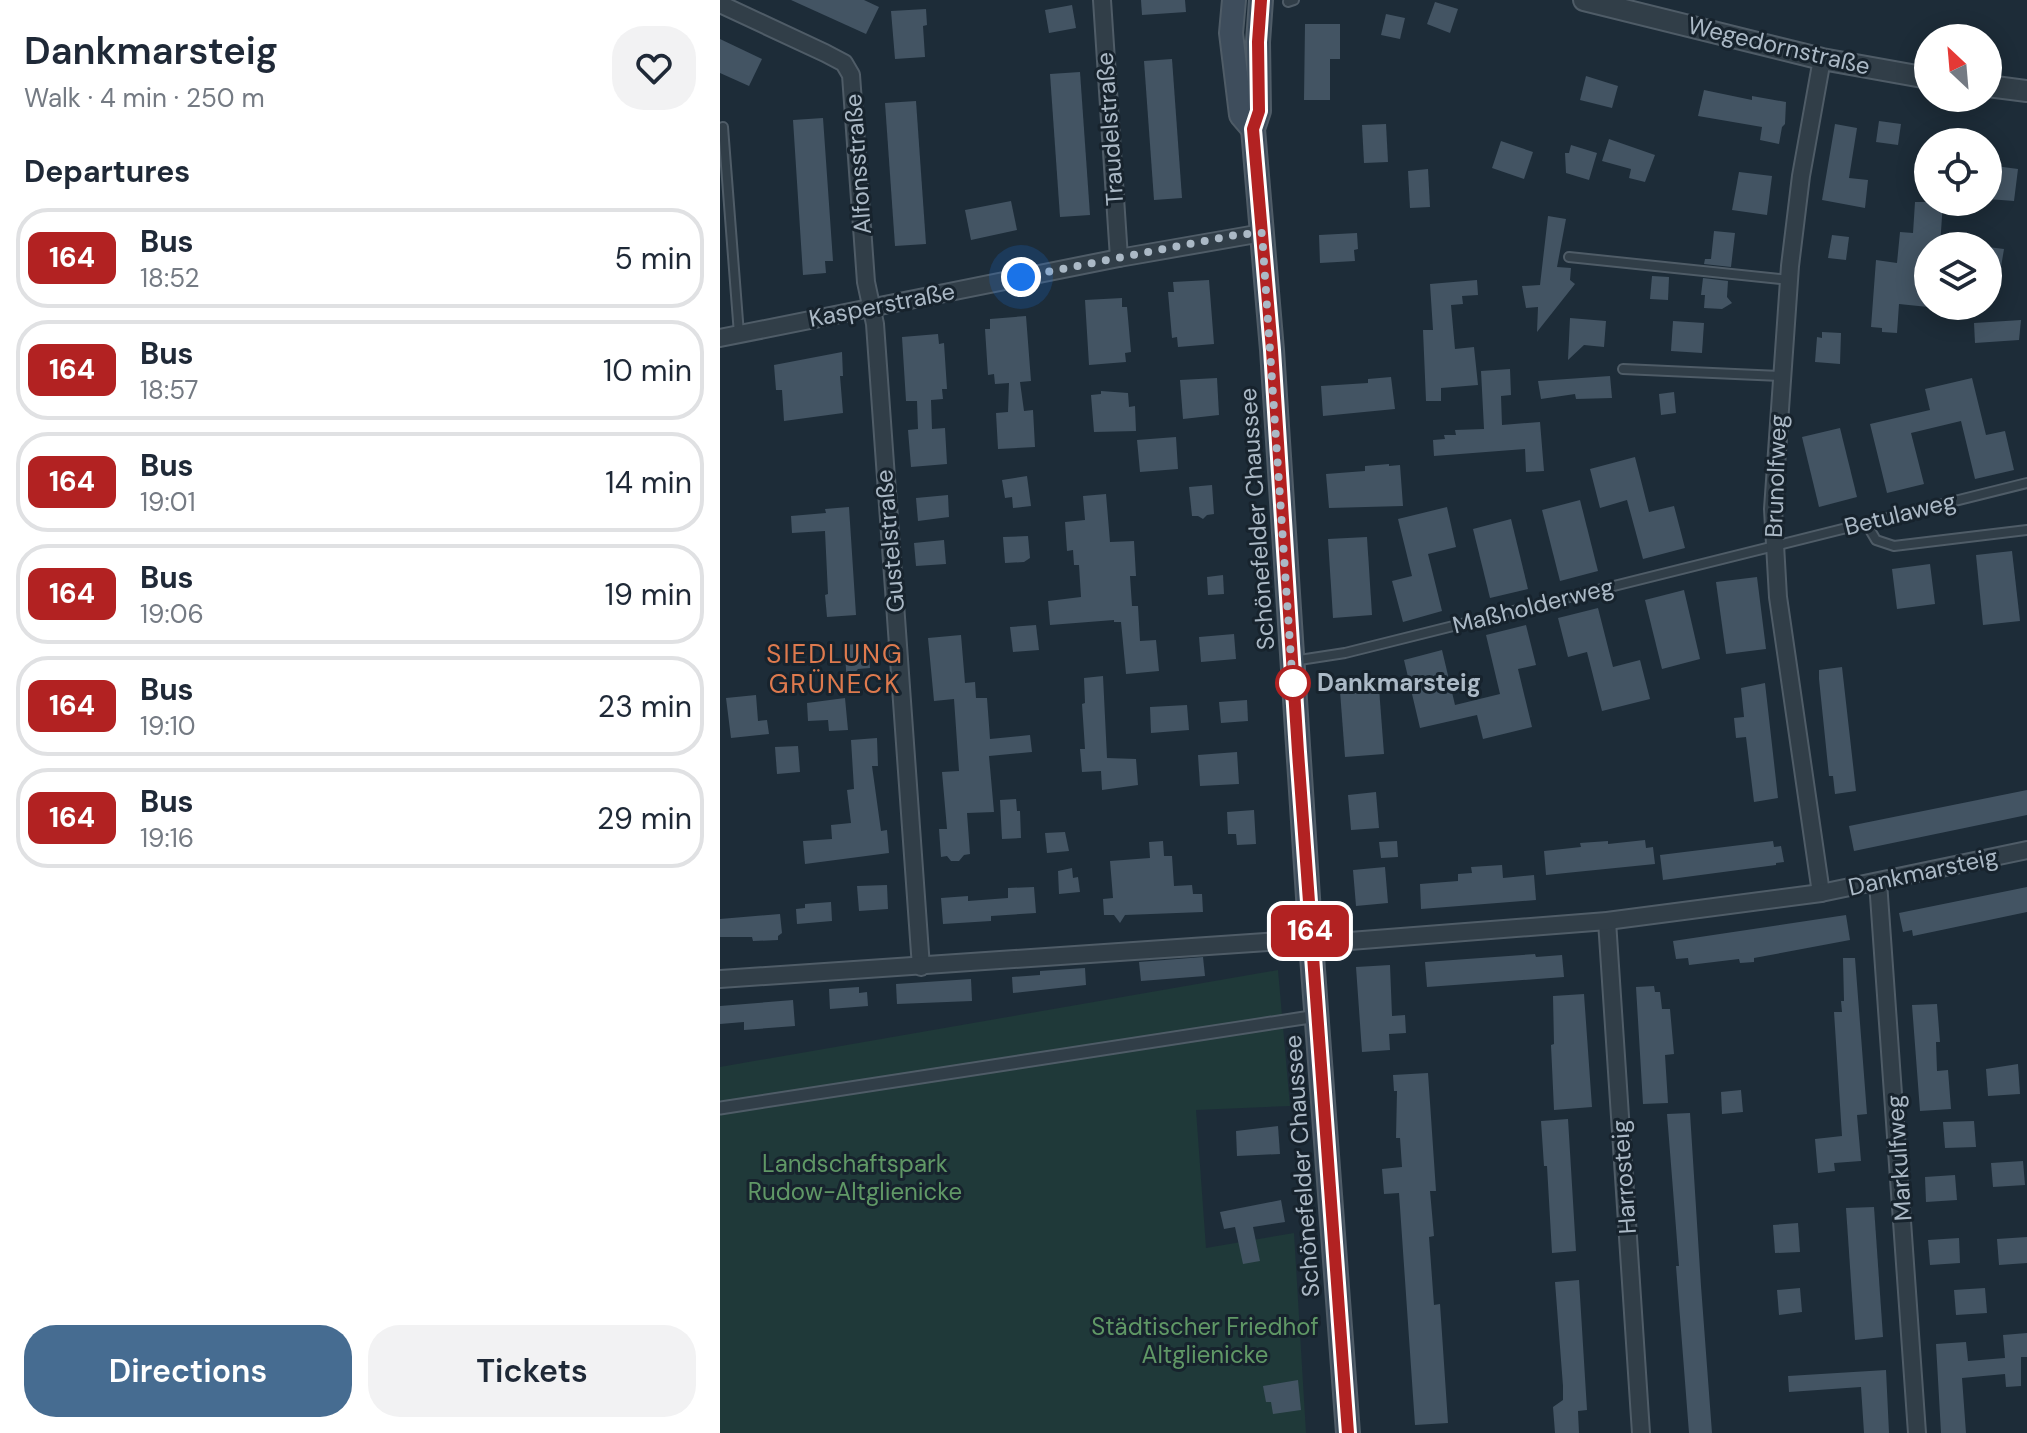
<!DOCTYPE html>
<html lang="en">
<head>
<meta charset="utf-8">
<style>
	body { margin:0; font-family:"DM Sans",sans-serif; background:#f2f2f3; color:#1f2937; height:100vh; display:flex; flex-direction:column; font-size:30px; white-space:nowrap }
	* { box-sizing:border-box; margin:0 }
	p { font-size:26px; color:#747a83 }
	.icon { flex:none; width:44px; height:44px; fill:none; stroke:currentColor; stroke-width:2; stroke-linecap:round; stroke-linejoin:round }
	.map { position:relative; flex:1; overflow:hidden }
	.sheet { display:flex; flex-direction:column; background:#fff; width:720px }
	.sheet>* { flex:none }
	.badge { padding:0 16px; border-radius:12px; font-size:28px; line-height:52px }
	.needle { width:52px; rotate:334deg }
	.controls { position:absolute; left:1194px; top:24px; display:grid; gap:16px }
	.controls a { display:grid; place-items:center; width:88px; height:88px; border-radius:50%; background:#fff; box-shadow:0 4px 20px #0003; font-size:40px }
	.you { position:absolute; width:40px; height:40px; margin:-20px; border:6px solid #fff; border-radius:50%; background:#1a73e8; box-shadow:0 0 0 12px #1a73e833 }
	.map>.badge { position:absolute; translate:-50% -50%; box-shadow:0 0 0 4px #fff }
	h2 { padding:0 24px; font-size:30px; line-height:72px }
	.round { display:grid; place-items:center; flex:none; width:84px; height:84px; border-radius:32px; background:#f2f2f3 }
	.headline { display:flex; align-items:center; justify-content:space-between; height:136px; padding:0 24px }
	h1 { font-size:38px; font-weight:600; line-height:60px }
	.cta { display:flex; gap:16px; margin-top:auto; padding:16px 24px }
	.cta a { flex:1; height:92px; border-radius:32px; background:#466c91; color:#fff; font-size:32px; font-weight:600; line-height:92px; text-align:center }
	.cta a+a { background:#f2f2f3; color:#1f2937 }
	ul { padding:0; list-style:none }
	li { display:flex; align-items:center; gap:24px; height:100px; margin:0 16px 12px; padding:0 8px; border:4px solid #e0e1e3; border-radius:32px }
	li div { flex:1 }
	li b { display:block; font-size:30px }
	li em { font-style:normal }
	li .badge { min-width:88px; font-weight:700; text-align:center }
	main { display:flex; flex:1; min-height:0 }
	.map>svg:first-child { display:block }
</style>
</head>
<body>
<main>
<section class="sheet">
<div class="headline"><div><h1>Dankmarsteig</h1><p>Walk · 4 min · 250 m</p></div><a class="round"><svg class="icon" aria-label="heart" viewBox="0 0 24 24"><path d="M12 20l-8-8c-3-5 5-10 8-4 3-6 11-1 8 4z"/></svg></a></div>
<h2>Departures</h2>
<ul>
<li><span class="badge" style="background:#b22222;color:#fff">164</span><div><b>Bus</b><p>18:52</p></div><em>5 min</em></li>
<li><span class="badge" style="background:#b22222;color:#fff">164</span><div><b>Bus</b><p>18:57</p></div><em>10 min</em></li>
<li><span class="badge" style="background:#b22222;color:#fff">164</span><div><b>Bus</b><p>19:01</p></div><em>14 min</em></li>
<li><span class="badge" style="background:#b22222;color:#fff">164</span><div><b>Bus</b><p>19:06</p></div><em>19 min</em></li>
<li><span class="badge" style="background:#b22222;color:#fff">164</span><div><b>Bus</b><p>19:10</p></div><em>23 min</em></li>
<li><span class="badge" style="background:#b22222;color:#fff">164</span><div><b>Bus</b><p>19:16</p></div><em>29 min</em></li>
</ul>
<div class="cta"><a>Directions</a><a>Tickets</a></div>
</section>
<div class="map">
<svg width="1307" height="1433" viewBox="0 0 1307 1433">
	<rect width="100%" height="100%" fill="#1d2c38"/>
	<path fill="#1f3939" d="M558,970L570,1106L476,1110L486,1248L574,1233L586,1433H0V1067Z"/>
	<g fill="#435463">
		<path d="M71,0H144L159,7L146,34Z"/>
		<path d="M421,0H465L466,12L422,15Z"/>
		<path d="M715,2L738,9L730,33L707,24Z"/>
		<path d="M352,5L356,28L329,33L325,10Z"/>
		<path d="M206,9L207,25L203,26L205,57L175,59L171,11Z"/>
		<path d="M666,14L685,18L680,39L661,35Z"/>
		<path d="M585,24H620V59H610V100H584Z"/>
		<path d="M0,39L42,59L29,86L0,73Z"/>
		<path d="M452,59L462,198L434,200L424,61Z"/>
		<path d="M360,72L370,215L340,217L330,74Z"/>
		<path d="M866,76L898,86L892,108L860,100Z"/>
		<path d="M984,90L1032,100V96L1066,102L1065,124L1062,127L1059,144L1040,140L1042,127L978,116Z"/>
		<path d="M196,101L206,244L175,246L165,103Z"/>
		<path d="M103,118L113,261H105L106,273L83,275L73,120Z"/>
		<path d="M1159,121L1181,124L1178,145L1156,142Z"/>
		<path d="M666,124L668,162L644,163L642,125Z"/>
		<path d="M1115,124L1137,128L1129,178L1148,180L1145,208L1102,200Z"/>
		<path d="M889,139L935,155L925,182L909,178L911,169L882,161Z"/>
		<path d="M781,141L813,152L804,179L772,168Z"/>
		<path d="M851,145L877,153L869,180L846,173L845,153H849Z"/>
		<path d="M1268,165L1298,169L1294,201L1268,199Z"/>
		<path d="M708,169L710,207L690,208L688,171Z"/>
		<path d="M1019,172L1052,176L1047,215L1012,210Z"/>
		<path d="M291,201L297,230L251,240L245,210Z"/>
		<path d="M1195,202H1223L1220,246H1208V307L1179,304L1177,333L1162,332V328L1151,327L1156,260L1177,263L1180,232L1193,233Z"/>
		<path d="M828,216L846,219L837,267L851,268L850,280L855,284L817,332L818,307L806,308L802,286L820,285Z"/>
		<path d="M994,231L1015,233L1011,267L984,264L985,259H991Z"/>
		<path d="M637,233L638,249L634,250L635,261L600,263L599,235Z"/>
		<path d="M1112,235L1129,237L1126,260L1108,258Z"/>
		<path d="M1268,247L1284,249L1276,297L1268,296Z"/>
		<path d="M932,276L949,277L948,300L930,299Z"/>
		<path d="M983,278L1008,281L1007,297L1012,303L1002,309L984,308L985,295H981Z"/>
		<path d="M489,280L494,344L458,347L457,337L452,338L448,292H454L453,282Z"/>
		<path d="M757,280L758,295L742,296L743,304L731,305L735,349L754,347L758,385L721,388V401H706L703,330H713L710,284Z"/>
		<path d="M402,298V307H407L411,352L405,353L406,362L369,365L365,300Z"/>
		<path d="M306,316L311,381L300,382L304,411L313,410L315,447L278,449L276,413L288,412L289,383L275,384L274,374L268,375L265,329H270V319Z"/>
		<path d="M850,318L886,321L884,347L864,345L848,360Z"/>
		<path d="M1301,320L1299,340L1255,343L1254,323Z"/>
		<path d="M953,321L984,323L982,353L951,351Z"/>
		<path d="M1102,332L1121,333L1120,364L1095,362L1097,337L1102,338Z"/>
		<path d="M218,334L219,344L224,343L227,389H222L223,399L211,400L212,429L225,428L227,464L191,467L188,430L198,429L197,401H186L182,337Z"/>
		<path d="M122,352L123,376H120L123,413L64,421L62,390H56L54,365Z"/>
		<path d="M790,369L791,395L781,396L782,425L820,422L824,471L806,472L805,449L714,456L713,440L725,439L724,435H736L735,430L764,429L761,371Z"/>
		<path d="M890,376L892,398L856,399L855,394L821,399L818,381Z"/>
		<path d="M671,377L675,409L603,416L601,386L648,383V379Z"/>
		<path d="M497,378L499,415L463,419L460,380Z"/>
		<path d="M1252,378L1266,435L1285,431L1294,470L1255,479L1241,421L1191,433L1204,484L1167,493L1150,424L1210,410L1205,389Z"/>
		<path d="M381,391L408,393L409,407L415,406L416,431L374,432L371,395L381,394Z"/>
		<path d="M954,392L956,413L941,415L939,394Z"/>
		<path d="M1120,428L1137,497L1099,507L1082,437Z"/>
		<path d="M456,437L458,469L420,472L417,440Z"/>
		<path d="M915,457L929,512L954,506L965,548L923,559L907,500L880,508L870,469Z"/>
		<path d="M669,464V466L680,465L683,506L609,508L606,474L645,471V466Z"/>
		<path d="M307,476L311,506L293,508L292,497L285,498L282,480Z"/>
		<path d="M492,485L494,514L487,515L483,519L478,516H472L469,487Z"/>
		<path d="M386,494L390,542L414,541L416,576H410L412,606H418L420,641L436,640L439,671L406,674L401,622H394V620L330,625L328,601L361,597L359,565H354L353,550L347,551L345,522L365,520L363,496Z"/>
		<path d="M228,495L229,517L198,521L196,498Z"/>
		<path d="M860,500L878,571L840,581L822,510Z"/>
		<path d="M129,507L136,615L107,617L105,595L108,594L105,531L72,533L71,516L106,513L105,509Z"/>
		<path d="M727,507L736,547L708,554L722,611L683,622L672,581L692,576L678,519Z"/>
		<path d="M791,519L808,589L770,598L753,529Z"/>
		<path d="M308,536L310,558L304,562L285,563L283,537Z"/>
		<path d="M647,537L652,615L613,618L608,539Z"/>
		<path d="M224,540L226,564L196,566L194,543Z"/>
		<path d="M1292,551L1300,621L1263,625L1256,555Z"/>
		<path d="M1210,564L1215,604L1177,609L1172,569Z"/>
		<path d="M503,575L504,594L488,595L487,577Z"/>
		<path d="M1037,577L1046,649L1006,654L996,582Z"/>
		<path d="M964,590L980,659L942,669L925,600Z"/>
		<path d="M878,608L893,667L920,660L930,699L882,711L867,652L848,657L838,618Z"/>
		<path d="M316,625L319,650L293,652L290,627Z"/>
		<path d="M806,625L816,665L798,669L812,727L763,739L757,715L700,728L684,660L722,650L735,705L780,694L766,635Z"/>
		<path d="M514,634L516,659L481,662L479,637Z"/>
		<path d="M241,635L245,683L255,682L256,698H267L270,739L310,735L312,752L269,756L274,812L247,813L250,854L244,855L239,861H231L227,856L221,857L219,829H227L222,772L239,771L234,699L214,701L208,638Z"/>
		<path d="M148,643L150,668L138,669L127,681L124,645Z"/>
		<path d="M1122,667L1136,791L1115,794L1113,776H1109L1099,679V670Z"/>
		<path d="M658,675L664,754L625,757L619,678Z"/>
		<path d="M383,676L387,758L416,759L418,785L382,790L381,771L362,772L360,749H365L362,704L365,703L364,678Z"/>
		<path d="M1045,683L1058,798L1034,802L1026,737L1016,738L1014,718L1024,717L1021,688Z"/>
		<path d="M36,695L38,721L47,720L49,734L11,738L6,698Z"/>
		<path d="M125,698L128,730L109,731L108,720L88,721L87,703Z"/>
		<path d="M527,700L528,721L501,723L499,702Z"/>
		<path d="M467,705L469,730L431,733L430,707Z"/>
		<path d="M157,738L158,766H152L161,831L167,830L169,853L85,864L83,841L112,839L111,825L131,823L127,790L134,789L131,740Z"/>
		<path d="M78,746L80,772L57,774L55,747Z"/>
		<path d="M517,752L519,784L480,786L478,755Z"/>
		<path d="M1307,790V815L1134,851L1129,826Z"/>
		<path d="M656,792L659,828L631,830L628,795Z"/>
		<path d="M296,799L297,811H300L301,838L282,839L280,800Z"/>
		<path d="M534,810L536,844L517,845L516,834H508L507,812Z"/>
		<path d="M345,832L349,851L327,853L325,833Z"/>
		<path d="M925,840L926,848L933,847L935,864L826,875L824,851L861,847L860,843L888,841V844Z"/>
		<path d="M443,841L444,856H452L454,886L472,885L473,894H482L483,912L405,915L400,923L394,915H384L383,899L393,898L390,861L430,858L429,842Z"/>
		<path d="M677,841L678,857L661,858L659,842Z"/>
		<path d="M1053,841L1054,847L1061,846L1064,862L1056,863V865L943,880L940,855Z"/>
		<path d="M782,865L783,878L814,875L816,900L701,909L700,884L738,881V874L752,873L751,867Z"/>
		<path d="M665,867L668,903L636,906L633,870Z"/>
		<path d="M352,868L353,878L358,877L360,892L339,894L338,871Z"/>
		<path d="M167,885L168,909L139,911L137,886Z"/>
		<path d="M314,887L316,913L271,916V921L223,924L221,898L248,896V901L288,898V888Z"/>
		<path d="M1307,887V912L1193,936L1192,930L1183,932L1179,913Z"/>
		<path d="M111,902L112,921L77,924L76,909L85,908V904Z"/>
		<path d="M60,914L62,933L58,936V940L33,941L32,937H0V919Z"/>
		<path d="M1126,915L1130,940L1034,958V962L1020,963L1019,959L969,965L968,958L956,959L953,941Z"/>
		<path d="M815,954L816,957L842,955L844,977L707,987L705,962Z"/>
		<path d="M483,957L485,976L421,981L419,962Z"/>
		<path d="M1123,958H1135L1147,1114L1137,1115L1141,1161L1114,1163L1115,1171L1098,1173L1095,1139L1122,1136L1114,1012H1122L1121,1001H1124Z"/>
		<path d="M670,965L672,1016L685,1015L686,1033L669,1034L670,1050L642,1052L636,967Z"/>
		<path d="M365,968L366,985L293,993L292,977L320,975V971Z"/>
		<path d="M251,979L252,1001L177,1004L176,984Z"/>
		<path d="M934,986L935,992H940L942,1009H950L954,1054L945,1055L948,1103L923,1104L916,987Z"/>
		<path d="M139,987V993L147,992L148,1006L110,1009L109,989Z"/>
		<path d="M864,994L872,1107L834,1110L831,1045L834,1044L833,996Z"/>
		<path d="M73,1000L75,1026L24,1030V1022L0,1024V1006Z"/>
		<path d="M1217,1004L1220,1042H1216L1217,1071L1228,1070L1231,1109L1200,1111L1192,1005Z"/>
		<path d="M1298,1064L1300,1094L1268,1096L1266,1069Z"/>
		<path d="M708,1073L716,1191H710L714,1236L709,1237L714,1305L720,1304L728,1423L695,1425L679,1193L664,1194L662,1169L682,1167L680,1138H676L677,1091H674L673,1075Z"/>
		<path d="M1021,1090L1023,1112L1002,1114L1001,1092Z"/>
		<path d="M970,1113L981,1286L992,1433H969L956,1266H959L947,1114Z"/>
		<path d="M848,1119L856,1251L832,1253L827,1166H824L821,1121Z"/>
		<path d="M1254,1121L1256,1147L1225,1148L1223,1122Z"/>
		<path d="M558,1126L560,1154L517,1156L516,1131Z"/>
		<path d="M1303,1161L1305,1185L1273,1187L1271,1163Z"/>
		<path d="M1235,1175L1237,1200L1206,1202L1205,1177Z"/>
		<path d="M561,1200L565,1222L533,1227L540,1261L523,1264L515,1227L504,1229L500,1212Z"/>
		<path d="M1154,1207L1163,1337L1135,1340L1126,1208Z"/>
		<path d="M1078,1223L1080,1252L1055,1253L1053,1225Z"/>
		<path d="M1307,1237V1263L1279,1265L1277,1239Z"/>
		<path d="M1239,1238L1240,1263L1210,1265L1208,1240Z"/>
		<path d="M859,1280L867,1410L858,1411L859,1433H835L833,1407L843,1400V1386L835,1282Z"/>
		<path d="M1080,1288L1082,1312L1059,1315L1057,1290Z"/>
		<path d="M1265,1288L1267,1313L1236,1315L1234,1290Z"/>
		<path d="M1307,1333V1357H1301V1386L1286,1387L1285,1374L1242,1378L1246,1433H1221L1216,1344L1246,1342L1248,1361L1285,1358L1283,1335Z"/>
		<path d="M1166,1370L1169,1433H1144L1141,1387L1069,1392L1068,1376Z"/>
		<path d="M578,1380L581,1410L553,1414L551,1402H546L543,1386Z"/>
	</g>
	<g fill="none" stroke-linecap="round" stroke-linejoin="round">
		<g stroke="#4f5c67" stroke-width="12">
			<g id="service">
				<path d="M568,2L574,0"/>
				<path d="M3,127L19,334"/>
				<path d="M849,257L1069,280"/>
				<path d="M903,369L1061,376"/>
				<path d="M1146,523L1156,540L1174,546L1307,530"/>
				<path d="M573,661L625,653L1307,483"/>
			</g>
		</g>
		<g stroke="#4f5c67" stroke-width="15">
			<path id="pedestrian" d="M0,1108L597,1016"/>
		</g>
		<g stroke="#4f5c67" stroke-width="20">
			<g id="minor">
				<path d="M382,0L399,258"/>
				<path d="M0,4L105,53L124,63L131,75L146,282L155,324L201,967"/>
				<path d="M0,338L399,258L542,233"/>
				<path d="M1158,882L1197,1433"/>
				<path d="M1101,893L1058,597L1053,509L1070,266L1081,176L1102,59"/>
				<path d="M887,921L921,1433"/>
				<path d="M0,979L561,941L617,942L887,921L1101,893L1307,850"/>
			</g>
		</g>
		<g stroke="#4f5c67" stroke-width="24">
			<g id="tertiary">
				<path d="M864,0L1102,59L1208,78"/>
				<path d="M1268,86L1307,91"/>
			</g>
		</g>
		<g stroke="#4f5c67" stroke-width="26">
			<g id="secondary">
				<path d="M514,0L511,33L521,115L533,129"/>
				<path d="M541,0L538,42L539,111L533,129L552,350L591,943L628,1433"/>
			</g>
		</g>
		<use href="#service" stroke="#313e48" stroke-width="8"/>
		<use href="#pedestrian" stroke="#313e48" stroke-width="11"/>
		<use href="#minor" stroke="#313e48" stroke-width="16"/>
		<use href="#tertiary" stroke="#313e48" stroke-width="20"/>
		<use href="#secondary" stroke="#3e4d5c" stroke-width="22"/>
	</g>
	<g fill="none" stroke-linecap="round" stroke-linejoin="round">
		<g stroke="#fff" stroke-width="18">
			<path id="line" d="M541,0L538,42L539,111L533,129L552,350L578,752L628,1433"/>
		</g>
		<use href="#line" stroke="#b22222" stroke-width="12"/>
		<path stroke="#abb9c6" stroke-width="8" stroke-dasharray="0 14.4" d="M301,277L515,235L542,233L573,688V683"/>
	</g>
	<circle fill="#fff" stroke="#b22222" stroke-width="4" cx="573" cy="683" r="16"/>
	<g text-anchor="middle" stroke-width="6" stroke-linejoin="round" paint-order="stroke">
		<g font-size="24" fill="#abb9c6" stroke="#17232d">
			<text transform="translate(1059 46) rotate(13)" y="8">Wegedornstraße</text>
			<text transform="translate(390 129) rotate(-94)" y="8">Traudelstraße</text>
			<text transform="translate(138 164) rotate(-94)" y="8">Alfonsstraße</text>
			<text transform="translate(162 305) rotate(-11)" y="8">Kasperstraße</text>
			<text transform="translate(1056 476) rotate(-88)" y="8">Brunolfweg</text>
			<text transform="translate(1180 514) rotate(-14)" y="8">Betulaweg</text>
			<text transform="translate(537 519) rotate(-94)" y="8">Schönefelder Chaussee</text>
			<text transform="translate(170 541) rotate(-95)" y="8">Gustelstraße</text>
			<text transform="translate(813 606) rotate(-14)" y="8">Maßholderweg</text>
			<text transform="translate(1203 872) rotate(-12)" y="8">Dankmarsteig</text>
			<text transform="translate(1179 1158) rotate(-94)" y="8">Markulfweg</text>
			<text transform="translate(582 1166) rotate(-94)" y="8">Schönefelder Chaussee</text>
			<text transform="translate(904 1177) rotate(-94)" y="8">Harrosteig</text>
		</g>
		<g font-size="24" font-weight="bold" fill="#abb9c6" stroke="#17232d" text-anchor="start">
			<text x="597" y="691">Dankmarsteig</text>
		</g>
		<g font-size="24" fill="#609866" stroke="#17232d">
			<text x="135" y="1172">Landschaftspark<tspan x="135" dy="28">Rudow-Altglienicke</tspan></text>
			<text x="485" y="1335">Städtischer Friedhof<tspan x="485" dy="28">Altglienicke</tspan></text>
		</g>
		<g font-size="26" letter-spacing="2" fill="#de7a4e" stroke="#17232d">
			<text x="115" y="663">SIEDLUNG<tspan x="115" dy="30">GRÜNECK</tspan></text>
		</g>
	</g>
</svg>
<div class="controls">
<a><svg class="needle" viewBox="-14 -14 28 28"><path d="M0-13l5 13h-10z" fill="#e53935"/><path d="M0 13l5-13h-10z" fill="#747a83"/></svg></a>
<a><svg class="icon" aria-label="locate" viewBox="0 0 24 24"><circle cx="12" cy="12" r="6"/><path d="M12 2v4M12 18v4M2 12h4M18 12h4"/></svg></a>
<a><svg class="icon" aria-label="layers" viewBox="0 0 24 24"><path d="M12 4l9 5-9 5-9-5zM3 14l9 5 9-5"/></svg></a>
</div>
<div class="you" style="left:301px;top:277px"></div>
<b class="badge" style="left:590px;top:931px;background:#b22222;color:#fff">164</b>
</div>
</main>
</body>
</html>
